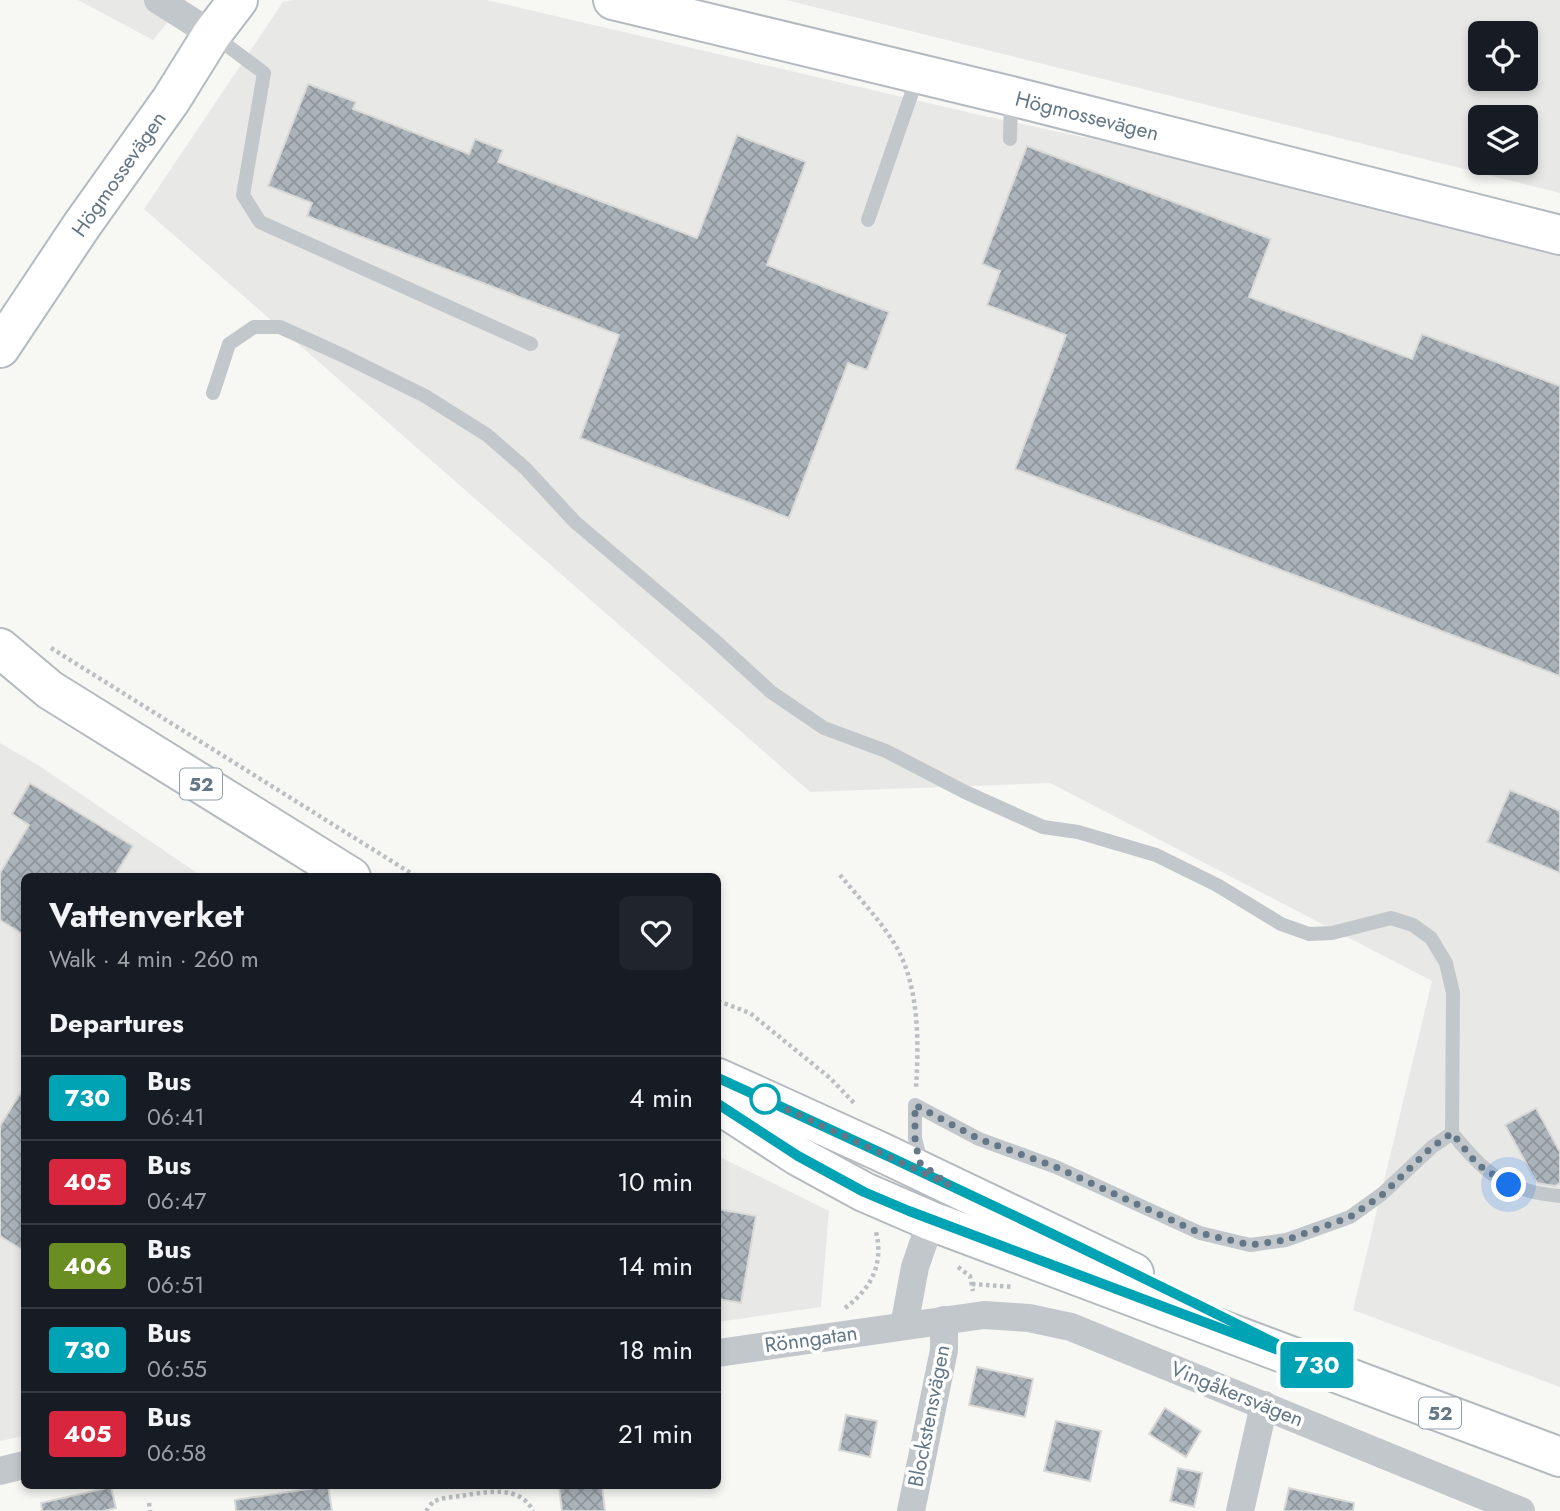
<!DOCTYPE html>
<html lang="en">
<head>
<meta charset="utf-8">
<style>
	body { margin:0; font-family:Jost,sans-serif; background:#20242c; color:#f1f3f6; height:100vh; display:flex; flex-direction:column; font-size:26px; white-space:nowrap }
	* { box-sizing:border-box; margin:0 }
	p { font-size:23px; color:#9ea1a6 }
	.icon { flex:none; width:38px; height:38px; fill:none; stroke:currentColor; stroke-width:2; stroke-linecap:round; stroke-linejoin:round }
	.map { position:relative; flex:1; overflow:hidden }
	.details { position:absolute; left:21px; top:873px; width:700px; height:616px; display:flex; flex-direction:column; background:#171b24; border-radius:10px; box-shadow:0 4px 10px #0003 }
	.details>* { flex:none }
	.badge { padding:0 14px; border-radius:5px; font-size:24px; line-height:46px }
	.buttons { position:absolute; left:1468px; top:21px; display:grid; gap:14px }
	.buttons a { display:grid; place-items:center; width:70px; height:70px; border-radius:10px; background:#171b24; box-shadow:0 4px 10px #0003; font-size:35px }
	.you { position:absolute; width:35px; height:35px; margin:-18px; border:5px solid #fff; border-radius:50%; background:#1a73e8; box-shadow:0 0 0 10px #1a73e833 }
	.map>.badge { position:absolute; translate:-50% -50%; box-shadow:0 0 0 4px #fff }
	h2 { padding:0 28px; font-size:26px; line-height:63px }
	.round { display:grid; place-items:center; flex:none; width:74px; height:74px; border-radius:10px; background:#20242c }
	.headline { display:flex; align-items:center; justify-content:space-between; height:119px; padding:0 28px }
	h1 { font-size:33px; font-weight:700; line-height:52px }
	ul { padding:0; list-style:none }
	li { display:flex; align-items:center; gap:21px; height:84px; padding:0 28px; border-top:2px solid #363941 }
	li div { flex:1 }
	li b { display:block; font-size:26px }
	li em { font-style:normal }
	li .badge { min-width:77px; font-weight:700; text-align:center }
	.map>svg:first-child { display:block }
</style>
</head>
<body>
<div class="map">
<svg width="1560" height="1511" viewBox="0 0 1560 1511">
	<defs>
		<pattern id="building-cross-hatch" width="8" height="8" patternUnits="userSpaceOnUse" patternTransform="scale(1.75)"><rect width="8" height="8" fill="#aab3b9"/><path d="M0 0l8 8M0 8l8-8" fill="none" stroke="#8e969c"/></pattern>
	</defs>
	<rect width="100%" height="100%" fill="#f7f8f4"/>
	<g fill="#e8e9e7" fill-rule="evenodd">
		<path d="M78,0H186L153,40Z"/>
		<path d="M292,0H487L984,116L1560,239V1387L1353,1310L1432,981L1050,783L810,792L144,209L283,2Z"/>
		<path d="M786,0H1560V193ZM1480,33H1526V79H1480ZM1480,117H1526V163H1480Z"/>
		<path d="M0,743L38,765L203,877H24V1436L0,1441Z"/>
		<path d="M718,1156L829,1211L821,1307L718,1322Z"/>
	</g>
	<g fill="url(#building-cross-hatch)" stroke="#d9d9d7" stroke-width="2">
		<path d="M308,84L356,102L353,109L469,154L475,139L503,150L498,162L697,238L737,135L806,162L767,265L889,312L867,370L848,363L789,518L580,438L619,335L307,216L312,203L268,186Z"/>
		<path d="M1027,146L1271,239L1249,297L1412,359L1422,334L1560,386V676L1015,469L1066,335L987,305L1000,271L982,264Z"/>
		<path d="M30,783L133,846L114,877H24V935L0,920V873L29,825L12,814Z"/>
		<path d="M1510,790L1560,811V873L1487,842Z"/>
		<path d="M24,1087V1251L0,1236V1126Z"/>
		<path d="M1536,1108L1560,1152V1183L1555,1186L1537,1183L1505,1125Z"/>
		<path d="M718,1209L756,1216L741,1303L718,1299Z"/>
		<path d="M977,1367L1033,1379L1025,1417L969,1405Z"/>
		<path d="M1165,1408L1201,1431L1186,1457L1149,1434Z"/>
		<path d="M846,1415L877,1421L870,1457L839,1450Z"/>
		<path d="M1056,1421L1101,1431L1090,1481L1044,1471Z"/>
		<path d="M1178,1468L1202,1473L1194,1507L1170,1501Z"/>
		<path d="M328,1486L332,1511H236L235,1500Z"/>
		<path d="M559,1486H602L605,1511H562Z"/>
		<path d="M111,1487L116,1508L104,1511H42L41,1503Z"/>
		<path d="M1289,1488L1354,1503L1353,1511H1284Z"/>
	</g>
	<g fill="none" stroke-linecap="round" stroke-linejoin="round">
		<g stroke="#b4babf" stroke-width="42">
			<g id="secondary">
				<path d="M613,0L1011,96L1560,235"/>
				<path d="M0,348L82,225L171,100L212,34L238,0"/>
			</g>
		</g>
		<g stroke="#b5babe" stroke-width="42">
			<g id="primary">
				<path d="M0,648L50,690L351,877"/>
				<path d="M718,1078L881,1152L1134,1273"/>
				<path d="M718,1104L798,1156L864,1192L931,1221L1560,1457"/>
			</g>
		</g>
		<g stroke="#bcbfc2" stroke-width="4.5" stroke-dasharray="3.5 3.5" stroke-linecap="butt">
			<path d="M51,648L417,877"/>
			<path d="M840,875C859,898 882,922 897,948C919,988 919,1042 916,1087"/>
			<path d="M718,1001L750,1013L830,1078L855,1104"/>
			<path d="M958,1267L970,1276L973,1291"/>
			<path d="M972,1284L1013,1287"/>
			<path d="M845,1308C871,1289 884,1264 876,1232"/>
			<path d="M149,1503L150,1511"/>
			<path d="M426,1511C428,1509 431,1504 433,1502C440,1498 453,1497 461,1496C485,1492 520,1484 533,1511"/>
		</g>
		<g stroke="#c2c7cb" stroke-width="14">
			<path d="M213,35L264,73L243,195L260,222L531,344"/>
			<path d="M1010,139L1011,98"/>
			<path d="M868,220L918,75"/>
			<path d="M213,393L229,344L254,327H280L342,355L425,396L487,435L525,468L575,522L712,638L771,692L824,728L886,751L965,792L1043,827L1078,832L1156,855L1217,885L1281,924L1309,934L1332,933L1391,918L1413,925L1431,938L1446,963L1453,993L1452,1133C1486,1174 1504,1191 1560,1196"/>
			<path d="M921,1163L915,1138V1105L979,1139L1056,1167L1200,1233L1250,1245L1286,1240L1350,1217L1382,1194L1432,1147L1452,1133"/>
		</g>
		<g stroke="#c2c7cb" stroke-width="28">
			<path d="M158,0L212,34"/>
			<path d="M904,1326L915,1267L931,1221"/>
			<path d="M718,1353L984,1315L1029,1318L1071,1327L1521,1511"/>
			<path d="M0,1471L24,1465"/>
			<path d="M911,1511L944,1350V1320"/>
			<path d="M1240,1511L1264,1405"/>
		</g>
		<use href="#secondary" stroke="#fff" stroke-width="38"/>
		<use href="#primary" stroke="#fff" stroke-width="38"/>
	</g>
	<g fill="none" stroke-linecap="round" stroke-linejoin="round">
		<g stroke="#fff" stroke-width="16">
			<path id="line" d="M718,1078C921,1170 1122,1266 1321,1366L909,1211L864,1192L798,1156L718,1104"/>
		</g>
		<use href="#line" stroke="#00a3b4" stroke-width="10"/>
		<path stroke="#647787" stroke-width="7" stroke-dasharray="0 12.6" d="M765,1099L949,1185L919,1162L915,1138V1105L979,1139L1056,1167L1200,1233L1250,1245L1286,1240L1350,1217L1382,1195L1432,1147L1452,1133L1477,1164L1509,1185"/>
	</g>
	<circle fill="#fff" stroke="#00a3b4" stroke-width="3.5" cx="765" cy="1099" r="14"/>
	<g text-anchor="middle" stroke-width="7" stroke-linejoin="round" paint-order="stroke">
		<g fill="#fff" stroke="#92a0ab" stroke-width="2">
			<rect x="180" y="768.5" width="42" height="31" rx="5"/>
			<rect x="1419" y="1397.5" width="42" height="31" rx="5"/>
		</g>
		<g font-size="19" font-weight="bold" fill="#647787">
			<text x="201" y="791">52</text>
			<text x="1440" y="1420">52</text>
		</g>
		<g font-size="21" fill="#647787" stroke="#fff">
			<text transform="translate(1087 116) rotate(14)" y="7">Högmossevägen</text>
			<text transform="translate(119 174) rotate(-55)" y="7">Högmossevägen</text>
			<text transform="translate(811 1339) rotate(-8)" y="7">Rönngatan</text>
			<text transform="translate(1237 1394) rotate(22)" y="7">Vingåkersvägen</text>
			<text transform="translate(929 1416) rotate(-79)" y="7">Blockstensvägen</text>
		</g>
	</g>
</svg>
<div class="buttons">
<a><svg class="icon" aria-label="locate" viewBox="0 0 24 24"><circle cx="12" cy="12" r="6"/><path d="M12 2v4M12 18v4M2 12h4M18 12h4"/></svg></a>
<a><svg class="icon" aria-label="layers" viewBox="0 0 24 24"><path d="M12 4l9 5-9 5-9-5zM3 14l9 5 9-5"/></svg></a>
</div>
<div class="you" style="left:1509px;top:1185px"></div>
<b class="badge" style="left:1317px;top:1365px;background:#00a3b4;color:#fff">730</b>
<section class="details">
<div class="headline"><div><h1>Vattenverket</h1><p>Walk · 4 min · 260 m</p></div><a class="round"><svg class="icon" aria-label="heart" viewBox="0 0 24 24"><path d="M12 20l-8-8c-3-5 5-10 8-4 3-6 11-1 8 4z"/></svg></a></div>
<h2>Departures</h2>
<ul>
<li><span class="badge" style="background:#00a3b4;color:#fff">730</span><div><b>Bus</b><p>06:41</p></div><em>4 min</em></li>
<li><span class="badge" style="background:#d7263d;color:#fff">405</span><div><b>Bus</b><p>06:47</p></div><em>10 min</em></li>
<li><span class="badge" style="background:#6b8e23;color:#fff">406</span><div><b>Bus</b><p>06:51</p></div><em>14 min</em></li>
<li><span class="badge" style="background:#00a3b4;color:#fff">730</span><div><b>Bus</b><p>06:55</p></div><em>18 min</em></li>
<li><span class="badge" style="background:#d7263d;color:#fff">405</span><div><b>Bus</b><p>06:58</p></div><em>21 min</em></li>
</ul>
</section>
</div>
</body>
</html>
